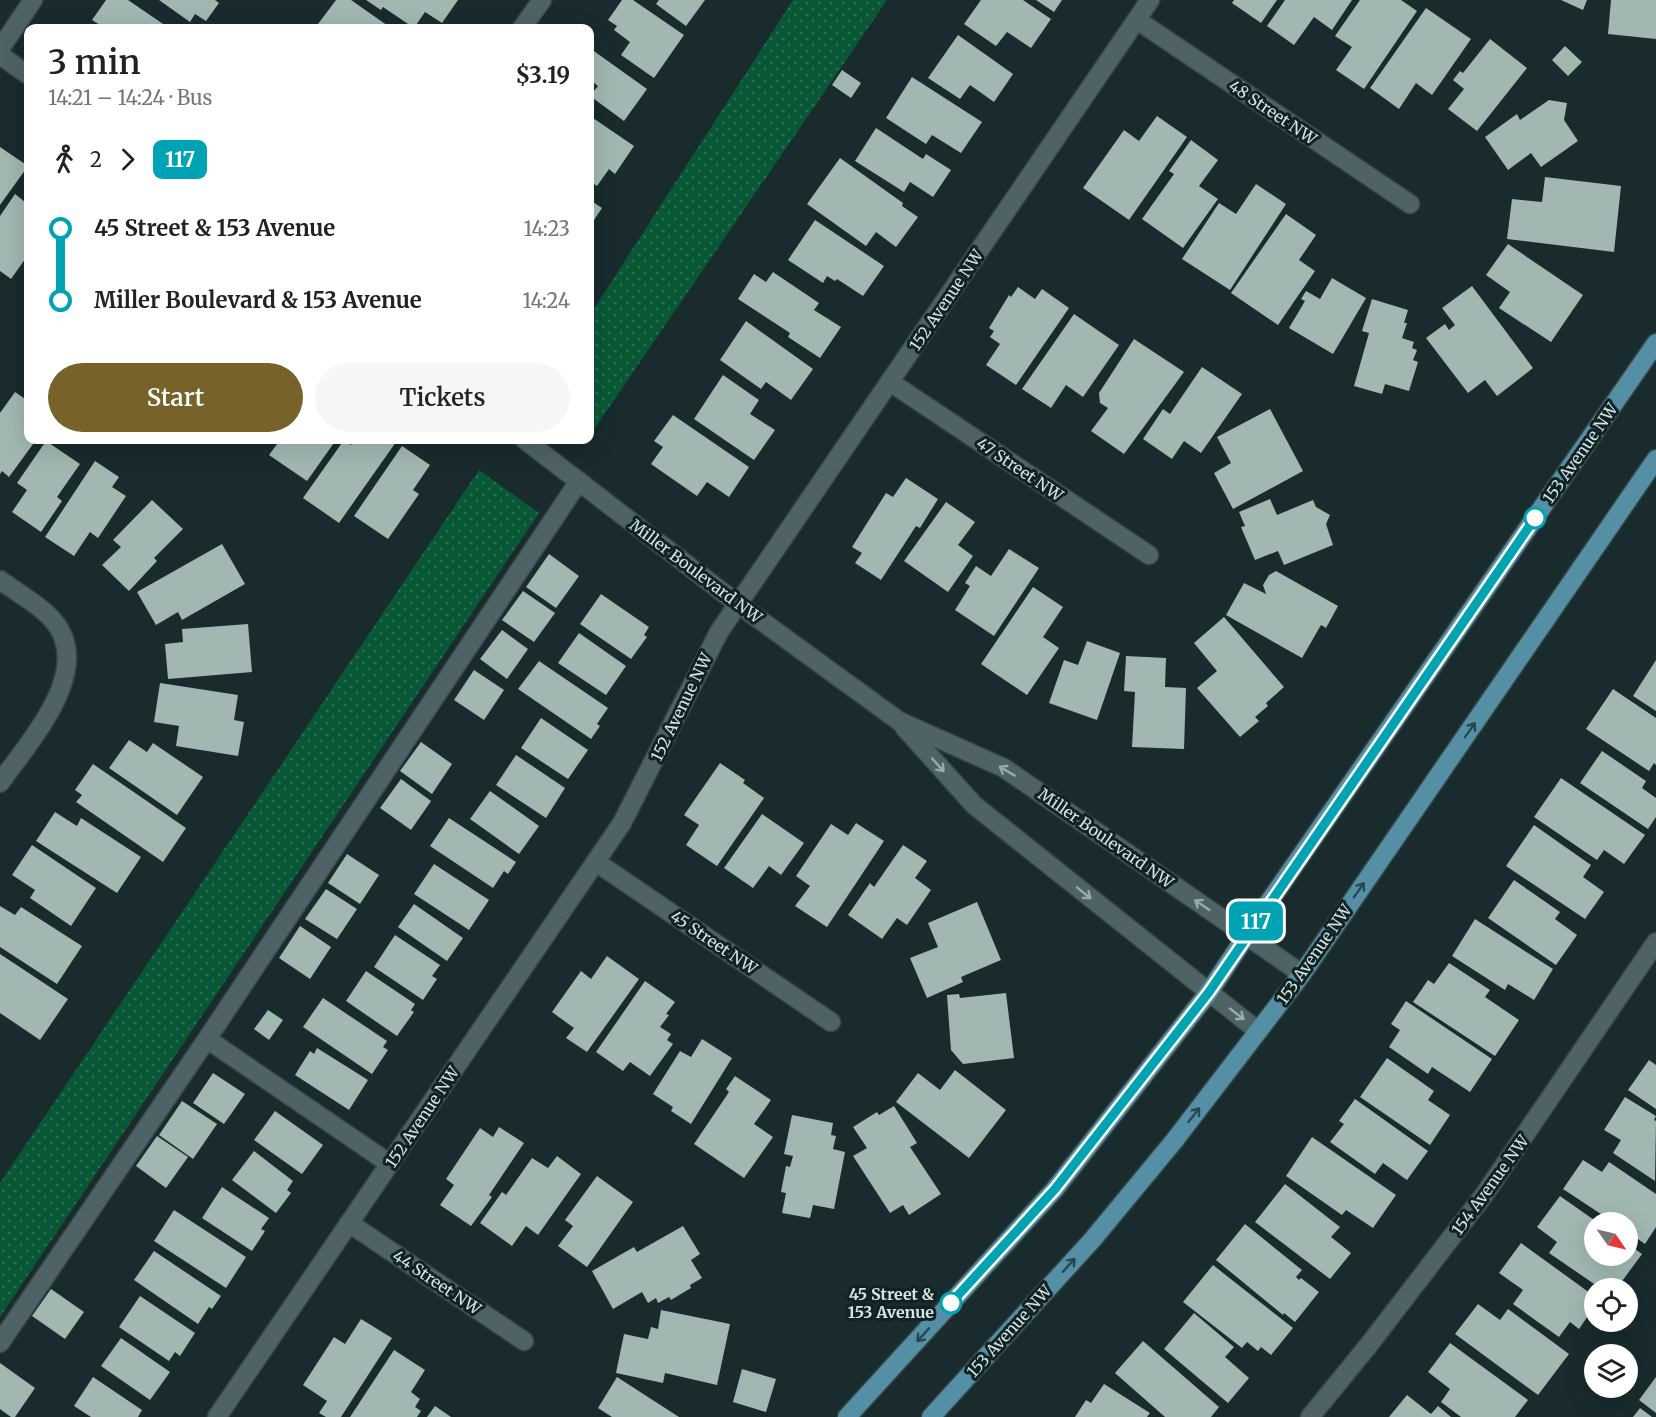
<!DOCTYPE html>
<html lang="en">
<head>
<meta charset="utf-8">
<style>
	body { margin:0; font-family:Merriweather,serif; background:#f6f6f6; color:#222; height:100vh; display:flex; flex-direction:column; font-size:22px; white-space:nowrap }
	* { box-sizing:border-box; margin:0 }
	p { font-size:20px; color:#767676 }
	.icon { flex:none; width:33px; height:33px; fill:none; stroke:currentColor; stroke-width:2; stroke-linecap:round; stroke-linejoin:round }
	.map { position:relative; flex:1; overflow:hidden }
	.panel { position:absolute; left:24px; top:24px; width:570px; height:420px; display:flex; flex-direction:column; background:#fff; border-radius:12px; box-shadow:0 6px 24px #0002 }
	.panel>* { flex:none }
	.badge { padding:0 12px; border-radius:9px; font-size:21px; line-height:39px }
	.needle { width:39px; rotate:124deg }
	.fabs { position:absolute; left:1584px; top:1212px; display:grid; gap:12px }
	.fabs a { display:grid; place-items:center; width:54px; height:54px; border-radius:50%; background:#fff; box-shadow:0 6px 24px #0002; font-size:30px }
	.map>.badge { position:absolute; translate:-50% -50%; box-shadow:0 0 0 3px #fff }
	.legs { display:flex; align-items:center; gap:9px; height:66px; padding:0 24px; font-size:20px }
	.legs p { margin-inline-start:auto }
	.overview { display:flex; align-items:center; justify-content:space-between; height:102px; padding:0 24px }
	h1 { font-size:33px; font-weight:600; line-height:45px }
	.button { display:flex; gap:12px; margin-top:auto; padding:12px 24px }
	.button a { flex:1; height:69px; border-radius:36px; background:#77622a; color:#fff; font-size:24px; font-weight:600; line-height:69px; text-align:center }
	.button a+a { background:#f6f6f6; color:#222 }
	ul { padding:0 24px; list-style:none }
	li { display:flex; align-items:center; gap:21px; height:72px; font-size:22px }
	li i { display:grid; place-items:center; width:9px; height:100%; margin:0 8px; background:currentColor }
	li i::after { content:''; width:15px; height:15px; margin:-8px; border:4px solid; border-radius:50%; background:#fff }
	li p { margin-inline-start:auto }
	li:first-child i { background:linear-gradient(#0000 50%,currentColor 0) }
	li:last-child i { background:linear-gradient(currentColor 50%,#0000 0) }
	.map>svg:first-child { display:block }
</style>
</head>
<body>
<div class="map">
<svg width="1656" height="1417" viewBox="0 0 1656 1417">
	<defs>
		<pattern id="park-dots" width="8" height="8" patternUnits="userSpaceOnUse" patternTransform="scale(1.5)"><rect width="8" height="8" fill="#085836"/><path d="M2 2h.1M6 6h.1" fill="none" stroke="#2b7053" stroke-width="1.8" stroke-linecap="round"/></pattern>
	</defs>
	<rect width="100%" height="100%" fill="#192b2d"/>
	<g fill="url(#park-dots)">
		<path d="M793,0H887L595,428L590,425V315Z"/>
		<path d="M479,470L539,513L0,1317V1183Z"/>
	</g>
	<g fill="#a1b7b2">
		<path d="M106,0H128L169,28H105L92,20Z"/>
		<path d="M159,0H215L219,3L206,21L195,14L190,22Z"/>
		<path d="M336,0H351L391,28H315Z"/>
		<path d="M366,0H458L442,23L425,12L414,28L383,7L381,10Z"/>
		<path d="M622,0H633L684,35L654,78L621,55L630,42L614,30L617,26L608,20Z"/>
		<path d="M659,0H705L686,26L656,4Z"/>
		<path d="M981,0H1023L1051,19L1031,48L1007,32L996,46L964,24Z"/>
		<path d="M1036,0H1062L1054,12Z"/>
		<path d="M1234,0H1277L1261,23L1232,3Z"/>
		<path d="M1285,0H1352L1332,30L1314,17L1294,45L1267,26Z"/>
		<path d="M1360,0H1401L1417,11L1364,89L1336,70L1352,47L1335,36Z"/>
		<path d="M1561,0H1587L1583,10Z"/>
		<path d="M1611,0H1656V39L1608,34Z"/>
		<path d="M1426,8L1471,39L1432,95L1416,83L1399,109L1370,88Z"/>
		<path d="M958,35L1013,74L994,102L970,85L960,99L928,78Z"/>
		<path d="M1490,39L1527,68L1477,131L1448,109L1464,89L1453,80L1460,71L1463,73Z"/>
		<path d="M1565,46L1582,62L1568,76L1552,60Z"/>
		<path d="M591,49L647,89L624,121L590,96L598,86L590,80V51Z"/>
		<path d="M842,70L861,83L851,98L832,85Z"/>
		<path d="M912,77L982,122L961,153L932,135L926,144L886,118Z"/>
		<path d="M1549,100L1567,103L1564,120L1578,141L1541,167L1531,153L1508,170L1485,137L1517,114L1520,120Z"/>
		<path d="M590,116L634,146L615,174L609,169L597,186L590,181Z"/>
		<path d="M1157,116L1187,137L1129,220L1083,188L1124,130L1139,141Z"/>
		<path d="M876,128L923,159L926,154L951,170L933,197L910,182L904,192L855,161Z"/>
		<path d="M1191,140L1218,160L1199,186L1218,199L1183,248L1142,219L1174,174L1169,171Z"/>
		<path d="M0,147L28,166L0,205Z"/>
		<path d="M840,158L903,203L902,206L918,217L896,247L876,232L866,246L807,204Z"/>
		<path d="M1545,177L1621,186L1614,252L1507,239L1512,199L1542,202Z"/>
		<path d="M1256,184L1286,204L1230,290L1182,259L1219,203L1236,214Z"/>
		<path d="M15,194L25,202L28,197V255L11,279L0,271V216Z"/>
		<path d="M590,200L602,208L590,226Z"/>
		<path d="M1286,214L1316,235L1299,260L1315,271L1278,325L1231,293Z"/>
		<path d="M815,220L884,266L863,296L837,279L835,281L827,276L823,283L788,260Z"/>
		<path d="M1508,244L1583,295L1551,342L1499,308L1510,292L1486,275Z"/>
		<path d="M773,272L819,303L814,310L841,327L820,358L788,337L790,333L738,299L754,274L766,282Z"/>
		<path d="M1332,278L1366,298L1333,354L1289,328L1305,301L1301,299L1306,291L1320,299Z"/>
		<path d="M1472,286L1533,368L1497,396L1485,380L1468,393L1426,338L1445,324L1449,330L1455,325L1442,308Z"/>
		<path d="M1018,287L1035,299L1042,289L1069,308L1016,385L986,365L1000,344L990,337L994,331L989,328L1009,295L1011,297Z"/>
		<path d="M1372,299L1408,310L1404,323H1407L1402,338L1414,342L1412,348L1417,350L1413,360L1418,362L1409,391L1385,384L1382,394L1354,386L1369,333L1362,331Z"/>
		<path d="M1074,314L1119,345L1083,397L1066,385L1051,408L1022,389Z"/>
		<path d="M746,321L813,369L791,400L766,382L761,389L720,360Z"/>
		<path d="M1134,339L1184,372L1124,454L1091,431L1108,408L1100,403L1099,393Z"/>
		<path d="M1202,367L1242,394L1201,453L1184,441L1172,459L1143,439L1163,409L1170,414Z"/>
		<path d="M723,375L759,400L750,414L775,430L754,460L694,419Z"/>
		<path d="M15,392L28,401V440H36L9,477L2,471L0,474V413Z"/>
		<path d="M1270,409L1303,471L1233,509L1214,473L1231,463L1217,437Z"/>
		<path d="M673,415L749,467L729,497L707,482L697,496L651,464L663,447L654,441Z"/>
		<path d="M280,440H336L307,481L269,455Z"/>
		<path d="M344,440L351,445L355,440H393L396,442L339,523L303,498Z"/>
		<path d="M46,441L80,464L57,497L62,501L41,532L12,512L27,490L17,483Z"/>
		<path d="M402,446L430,465L413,490L419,494L388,539L354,516Z"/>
		<path d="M95,461L119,477L112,487L126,496L98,538L90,532L74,556L45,537Z"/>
		<path d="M906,478L938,499L920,528L916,526L881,580L855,563L862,553L852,547L886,493L893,497Z"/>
		<path d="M1270,499L1277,515L1313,500L1316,507L1330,515L1326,524L1333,545L1284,565L1278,551L1255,560L1241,527L1245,526L1239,512Z"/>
		<path d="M152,500L183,529L154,558L157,561L129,591L102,565L121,547L113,540Z"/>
		<path d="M946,502L975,522L958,545L973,556L948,592L904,561Z"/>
		<path d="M222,544L245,584L182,620L178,612L156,625L137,592Z"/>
		<path d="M1009,549L1039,568L994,636L955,610L970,586L965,583L976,566L991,576Z"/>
		<path d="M549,554L579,576L556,608L526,587Z"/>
		<path d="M1276,571L1338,606L1326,628L1321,625L1302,658L1226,615L1244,583L1266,594L1263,585L1269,575Z"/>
		<path d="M1033,587L1063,607L1043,637L1059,648L1027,695L981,664Z"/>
		<path d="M523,591L555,613L534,642L502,620Z"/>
		<path d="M601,594L649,627L644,635L647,637L631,659L580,624Z"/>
		<path d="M1224,617L1284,687L1266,703L1268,706L1255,717L1259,721L1240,737L1197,688L1217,671L1194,643Z"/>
		<path d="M248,624L252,672L168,679L165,644L183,642L182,629Z"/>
		<path d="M502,630L528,649L507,679L480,659Z"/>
		<path d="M579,633L626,666L606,695L558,663Z"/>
		<path d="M1087,641L1120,653L1097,720L1049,703L1064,660L1078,665Z"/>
		<path d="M1126,656L1166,658L1165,687L1186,688L1184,749L1132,747L1135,692L1124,691Z"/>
		<path d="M1656,660V711L1633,696Z"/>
		<path d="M539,661L608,708L597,724L600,726L591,739L518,689Z"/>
		<path d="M474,670L504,690L484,720L454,700Z"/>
		<path d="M160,683L238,695L234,720L244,722L238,756L176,746L179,726L154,722Z"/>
		<path d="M1613,689L1656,718V765L1654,763L1649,771L1586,729Z"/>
		<path d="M541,718L588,750L568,779L521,748Z"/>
		<path d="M129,740L147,752L153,743L203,777L177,815L109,768Z"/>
		<path d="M421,742L452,764L432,794L400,771Z"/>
		<path d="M1602,751L1646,781L1642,788L1656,798V817L1648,829L1580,783Z"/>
		<path d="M516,755L565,788L546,818L496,785Z"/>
		<path d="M720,763L745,780L743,783L764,798L717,866L686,845L699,825L684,815Z"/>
		<path d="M93,764L186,828L163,862L76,802L82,795L75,790Z"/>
		<path d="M1561,778L1645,835L1624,864L1604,850L1597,860L1534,817Z"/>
		<path d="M401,779L431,801L411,830L380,808Z"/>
		<path d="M490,791L539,826L519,854L470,819Z"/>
		<path d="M55,812L77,826L81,818L141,857L117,893L36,841Z"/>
		<path d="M762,814L804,843L781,875L769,866L753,888L724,868Z"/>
		<path d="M449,818L516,862L508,874L504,871L493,888L430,846Z"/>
		<path d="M856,823L884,841L827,927L795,906L810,886L796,876L831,824L848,835Z"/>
		<path d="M1534,825L1591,865L1583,877L1604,892L1585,919L1506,866Z"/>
		<path d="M32,845L96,888L71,926L30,898L35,890L12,875Z"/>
		<path d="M903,845L927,861L915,878L931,890L907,925L897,918L882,939L848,915L870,883L874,887Z"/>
		<path d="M347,854L379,875L360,904L328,883Z"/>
		<path d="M434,864L489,900L469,930L414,894Z"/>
		<path d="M1514,880L1560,912L1555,919L1577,935L1556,965L1488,918Z"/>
		<path d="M326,889L357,909L337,939L305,919Z"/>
		<path d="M977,902L1001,960L961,977L963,982L927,998L910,958L938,947L928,923Z"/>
		<path d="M414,904L463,938L447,961L398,927Z"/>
		<path d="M0,906L15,915L21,907L82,946L57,984L0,947Z"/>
		<path d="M1475,919L1553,969L1534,1000L1508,984L1505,990L1452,956Z"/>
		<path d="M300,926L331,947L310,979L279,958Z"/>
		<path d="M395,935L440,965L432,976L437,979L423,1000L374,967Z"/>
		<path d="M0,954L68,999L40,1040L0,1013Z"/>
		<path d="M607,956L639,979L587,1052L566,1038L574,1028L552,1012L581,971L591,979Z"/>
		<path d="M1449,963L1490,990L1485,997L1519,1020L1495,1056L1413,1002L1428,980L1434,984Z"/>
		<path d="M366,971L415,1004L411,1010L414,1012L397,1036L346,1001Z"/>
		<path d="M645,981L675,1002L666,1014L669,1015L660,1027L671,1034L667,1040L673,1044L650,1076L630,1062L623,1071L596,1052Z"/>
		<path d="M1006,993L1014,1058L963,1064L951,1050L947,995L959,994L960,998Z"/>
		<path d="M323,998L387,1041L383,1047L388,1050L372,1074L303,1027Z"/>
		<path d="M1406,1001L1492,1059L1470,1092L1432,1067L1428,1074L1389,1047L1400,1030L1391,1024Z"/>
		<path d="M268,1010L283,1020L269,1040L254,1029Z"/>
		<path d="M702,1039L732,1058L691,1124L671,1111L673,1107L653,1094L680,1051L691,1057Z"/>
		<path d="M317,1048L368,1080L349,1110L295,1075L310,1051L314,1054Z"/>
		<path d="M1387,1058L1434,1091L1428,1100L1450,1115L1430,1145L1360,1097Z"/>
		<path d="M1649,1060L1656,1065V1109L1628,1090Z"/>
		<path d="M955,1070L1006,1110L969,1158L896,1102L918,1073L940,1090Z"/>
		<path d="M213,1073L245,1094L224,1124L193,1103Z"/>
		<path d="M735,1076L771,1100L754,1124L773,1137L744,1178L694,1144L729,1092L726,1089Z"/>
		<path d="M1625,1097L1656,1116L1654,1120L1656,1121L1655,1181L1613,1153L1621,1140L1604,1130Z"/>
		<path d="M1355,1099L1428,1151L1407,1180L1383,1163L1375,1174L1330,1142L1344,1124L1339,1121Z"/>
		<path d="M182,1101L217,1124L193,1159L159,1135Z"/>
		<path d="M894,1106L917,1143L910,1147L941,1194L909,1215L903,1205L890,1213L853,1156L867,1148L853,1127L877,1112L879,1115Z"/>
		<path d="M275,1111L323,1145L302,1174L254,1140Z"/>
		<path d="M792,1115L833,1123L831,1135L836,1136L833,1149L845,1152L834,1209L813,1205L810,1218L782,1213L786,1193L781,1192L786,1166L790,1167L793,1156L784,1154Z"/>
		<path d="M499,1127L524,1143L489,1195L492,1197L471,1226L440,1205L454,1185L446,1179L480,1128L493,1137Z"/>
		<path d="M157,1136L188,1157L166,1188L136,1166Z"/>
		<path d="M1312,1137L1396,1195L1373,1228L1346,1210L1342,1215L1286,1176Z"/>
		<path d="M254,1151L293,1181L287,1190L291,1193L276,1213L232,1180Z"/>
		<path d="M557,1156L581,1174L538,1235L526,1226L512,1246L480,1223L502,1192L506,1195L532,1158L548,1168Z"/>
		<path d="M1583,1160L1602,1172L1609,1162L1656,1194V1227L1645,1244L1628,1232V1222H1613L1563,1189Z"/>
		<path d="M597,1176L633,1202L587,1267L558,1246L573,1226L565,1220Z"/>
		<path d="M1285,1184L1340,1227L1331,1237L1351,1253L1330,1279L1255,1222Z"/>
		<path d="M222,1187L269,1218L261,1229L265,1231L252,1251L202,1218Z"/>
		<path d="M1560,1196L1597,1222H1594V1256H1628V1244L1642,1254L1617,1288H1600L1549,1253L1557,1242L1537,1227Z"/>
		<path d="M174,1210L246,1257L226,1288L154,1241Z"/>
		<path d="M1245,1224L1302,1270L1296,1277L1299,1280L1301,1278L1319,1292L1295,1322L1284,1313L1283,1315L1216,1260Z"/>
		<path d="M683,1226L700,1254L691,1260L702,1278L690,1285L691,1288L671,1300L669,1297L658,1303L656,1298L648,1303L642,1292L613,1309L592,1271L634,1247L637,1252Z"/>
		<path d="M1521,1243L1594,1296V1307L1579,1329L1570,1322L1559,1337L1513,1304L1523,1290L1499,1273Z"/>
		<path d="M154,1251L221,1296L212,1309L209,1307L198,1324L134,1280Z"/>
		<path d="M1213,1265L1293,1328L1271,1355L1261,1347L1258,1351L1247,1342L1242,1348L1183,1302Z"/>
		<path d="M51,1289L84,1312L65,1339L32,1316Z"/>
		<path d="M140,1296L195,1333L180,1356L175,1352L169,1361L119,1327Z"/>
		<path d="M1478,1304L1500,1320L1508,1309L1569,1354L1538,1395L1455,1334Z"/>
		<path d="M661,1310L730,1324L717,1385L665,1373L663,1383L616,1373L624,1334L648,1339L651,1327L658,1329Z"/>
		<path d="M1194,1313L1234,1347L1225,1357L1249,1378L1228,1403L1164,1349Z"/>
		<path d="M361,1319L392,1338L341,1417H326L319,1413L327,1401L303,1385L334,1337L345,1344Z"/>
		<path d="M121,1338L170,1372L150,1400L101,1366Z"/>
		<path d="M1143,1341L1219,1407L1211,1417H1165L1115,1373Z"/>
		<path d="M1450,1343L1528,1400L1515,1417H1461L1441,1402L1450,1389L1428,1372Z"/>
		<path d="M394,1350L425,1370L411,1392L420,1399L415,1407L421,1411L417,1417H350Z"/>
		<path d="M0,1363L35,1388L15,1417H11L0,1409Z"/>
		<path d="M742,1369L776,1379L766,1412L733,1402Z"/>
		<path d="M93,1377L142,1410L138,1417H91L74,1406Z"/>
		<path d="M617,1377L679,1417H612L598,1408Z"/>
		<path d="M1656,1377V1413L1639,1400Z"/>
		<path d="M1104,1384L1150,1413L1147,1417H1075L1086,1400L1091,1403Z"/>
		<path d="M1407,1395L1431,1414L1438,1406L1451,1417H1389Z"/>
		<path d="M435,1406L451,1417H427Z"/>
		<path d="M1640,1408L1652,1417H1633Z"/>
	</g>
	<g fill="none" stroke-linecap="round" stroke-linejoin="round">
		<g stroke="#364647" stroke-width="21">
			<g id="minor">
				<path d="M1137,20L1410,204"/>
				<path d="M522,28L542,0"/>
				<path d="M0,49L33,0"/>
				<path d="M0,55L28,75"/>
				<path d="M890,382L1149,555"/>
				<path d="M525,440L738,604L899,721L1004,768L1302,974"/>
				<path d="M0,580C16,592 35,602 49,616C100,666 29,741 0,783"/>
				<path d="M904,727L974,805L1258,1031"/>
				<path d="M596,862L831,1022"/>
				<path d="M207,1039L390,1164"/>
				<path d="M349,1223L524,1341"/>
				<path d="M0,1343L207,1039L579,481"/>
				<path d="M217,1417L622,823L719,632L1150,0"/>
				<path d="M1310,1417L1368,1346L1484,1195L1656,942"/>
			</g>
		</g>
		<g stroke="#364647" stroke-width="21">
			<g id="major">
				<path d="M847,1417L1055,1189L1209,992L1262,912L1656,343"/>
				<path d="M931,1417L1093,1239L1174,1141L1302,974L1656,459"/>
			</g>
		</g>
		<use href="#minor" stroke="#4e6365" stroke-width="18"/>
		<use href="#major" stroke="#558fa5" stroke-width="18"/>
	</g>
	<defs><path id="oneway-shaft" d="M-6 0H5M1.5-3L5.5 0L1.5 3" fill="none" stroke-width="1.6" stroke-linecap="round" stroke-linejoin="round" transform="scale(1.5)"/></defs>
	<g stroke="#284851">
		<use href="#oneway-shaft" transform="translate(1470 730) rotate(-55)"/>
		<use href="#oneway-shaft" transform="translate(1359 890) rotate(-55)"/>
		<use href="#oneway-shaft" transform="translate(1194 1115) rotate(-52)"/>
		<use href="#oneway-shaft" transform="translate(1069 1265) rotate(-48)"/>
		<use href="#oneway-shaft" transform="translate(923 1335) rotate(132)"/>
	</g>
	<g stroke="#9aa9ab">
		<use href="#oneway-shaft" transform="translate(938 765) rotate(48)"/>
		<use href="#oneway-shaft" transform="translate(1007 771) rotate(-149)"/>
		<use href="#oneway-shaft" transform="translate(1084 893) rotate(39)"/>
		<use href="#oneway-shaft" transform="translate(1202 905) rotate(-146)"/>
		<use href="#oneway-shaft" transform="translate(1237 1014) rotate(38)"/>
	</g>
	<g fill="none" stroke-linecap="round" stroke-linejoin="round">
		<g stroke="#fff" stroke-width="14">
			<path id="line-1" d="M951,1303L1055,1189L1209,992L1535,518"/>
		</g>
		<use href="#line-1" stroke="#00a3b4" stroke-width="9"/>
	</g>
	<g fill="#fff" stroke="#00a3b4" stroke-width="3">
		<circle cx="1535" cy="518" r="10"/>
		<circle cx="951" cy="1303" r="10"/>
	</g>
	<g text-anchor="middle" stroke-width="6" stroke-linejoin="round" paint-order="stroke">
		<g font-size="16" fill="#d8e3e4" stroke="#0f2224">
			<text transform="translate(1273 112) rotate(34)" y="6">48 Street NW</text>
			<text transform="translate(946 300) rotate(-56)" y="6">152 Avenue NW</text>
			<text transform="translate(1580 453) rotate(-55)" y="6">153 Avenue NW</text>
			<text transform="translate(1020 469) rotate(34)" y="6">47 Street NW</text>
			<text transform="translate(696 571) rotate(37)" y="6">Miller Boulevard NW</text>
			<text transform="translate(681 707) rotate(-64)" y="6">152 Avenue NW</text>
			<text transform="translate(1106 838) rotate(35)" y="6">Miller Boulevard NW</text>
			<text transform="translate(714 942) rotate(34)" y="6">45 Street NW</text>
			<text transform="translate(1314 954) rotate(-55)" y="6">153 Avenue NW</text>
			<text transform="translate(422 1117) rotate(-56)" y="6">152 Avenue NW</text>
			<text transform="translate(1490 1185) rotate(-54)" y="6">154 Avenue NW</text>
			<text transform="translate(437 1282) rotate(34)" y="6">44 Street NW</text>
			<text transform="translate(1009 1331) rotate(-48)" y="6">153 Avenue NW</text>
		</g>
		<g font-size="16" font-weight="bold" fill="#d8e3e4" stroke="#0f2224" text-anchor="end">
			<text x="934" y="1300">45 Street &amp;<tspan x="934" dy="18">153 Avenue</tspan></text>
		</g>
	</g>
</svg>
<div class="fabs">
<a><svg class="needle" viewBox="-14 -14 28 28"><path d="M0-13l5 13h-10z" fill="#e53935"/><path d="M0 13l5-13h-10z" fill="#767676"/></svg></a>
<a><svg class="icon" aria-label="locate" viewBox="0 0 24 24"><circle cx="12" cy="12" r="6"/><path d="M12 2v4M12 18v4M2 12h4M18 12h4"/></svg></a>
<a><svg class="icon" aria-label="layers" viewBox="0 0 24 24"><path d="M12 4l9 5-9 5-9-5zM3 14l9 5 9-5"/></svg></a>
</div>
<b class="badge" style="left:1256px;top:921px;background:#00a3b4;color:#fff">117</b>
<section class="panel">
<div class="overview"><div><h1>3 min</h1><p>14:21 – 14:24 · Bus</p></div><b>$3.19</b></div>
<div class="legs"><svg class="icon" aria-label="walk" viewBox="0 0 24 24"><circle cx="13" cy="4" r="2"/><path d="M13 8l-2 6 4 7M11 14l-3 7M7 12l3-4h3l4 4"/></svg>2<svg class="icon" aria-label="forward" viewBox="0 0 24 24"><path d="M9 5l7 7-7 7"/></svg><b class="badge" style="background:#00a3b4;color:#fff">117</b></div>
<ul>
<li><i style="color:#00a3b4"></i><b>45 Street &amp; 153 Avenue</b><p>14:23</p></li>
<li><i style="color:#00a3b4"></i><b>Miller Boulevard &amp; 153 Avenue</b><p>14:24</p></li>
</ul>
<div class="button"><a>Start</a><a>Tickets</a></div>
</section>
</div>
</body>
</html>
